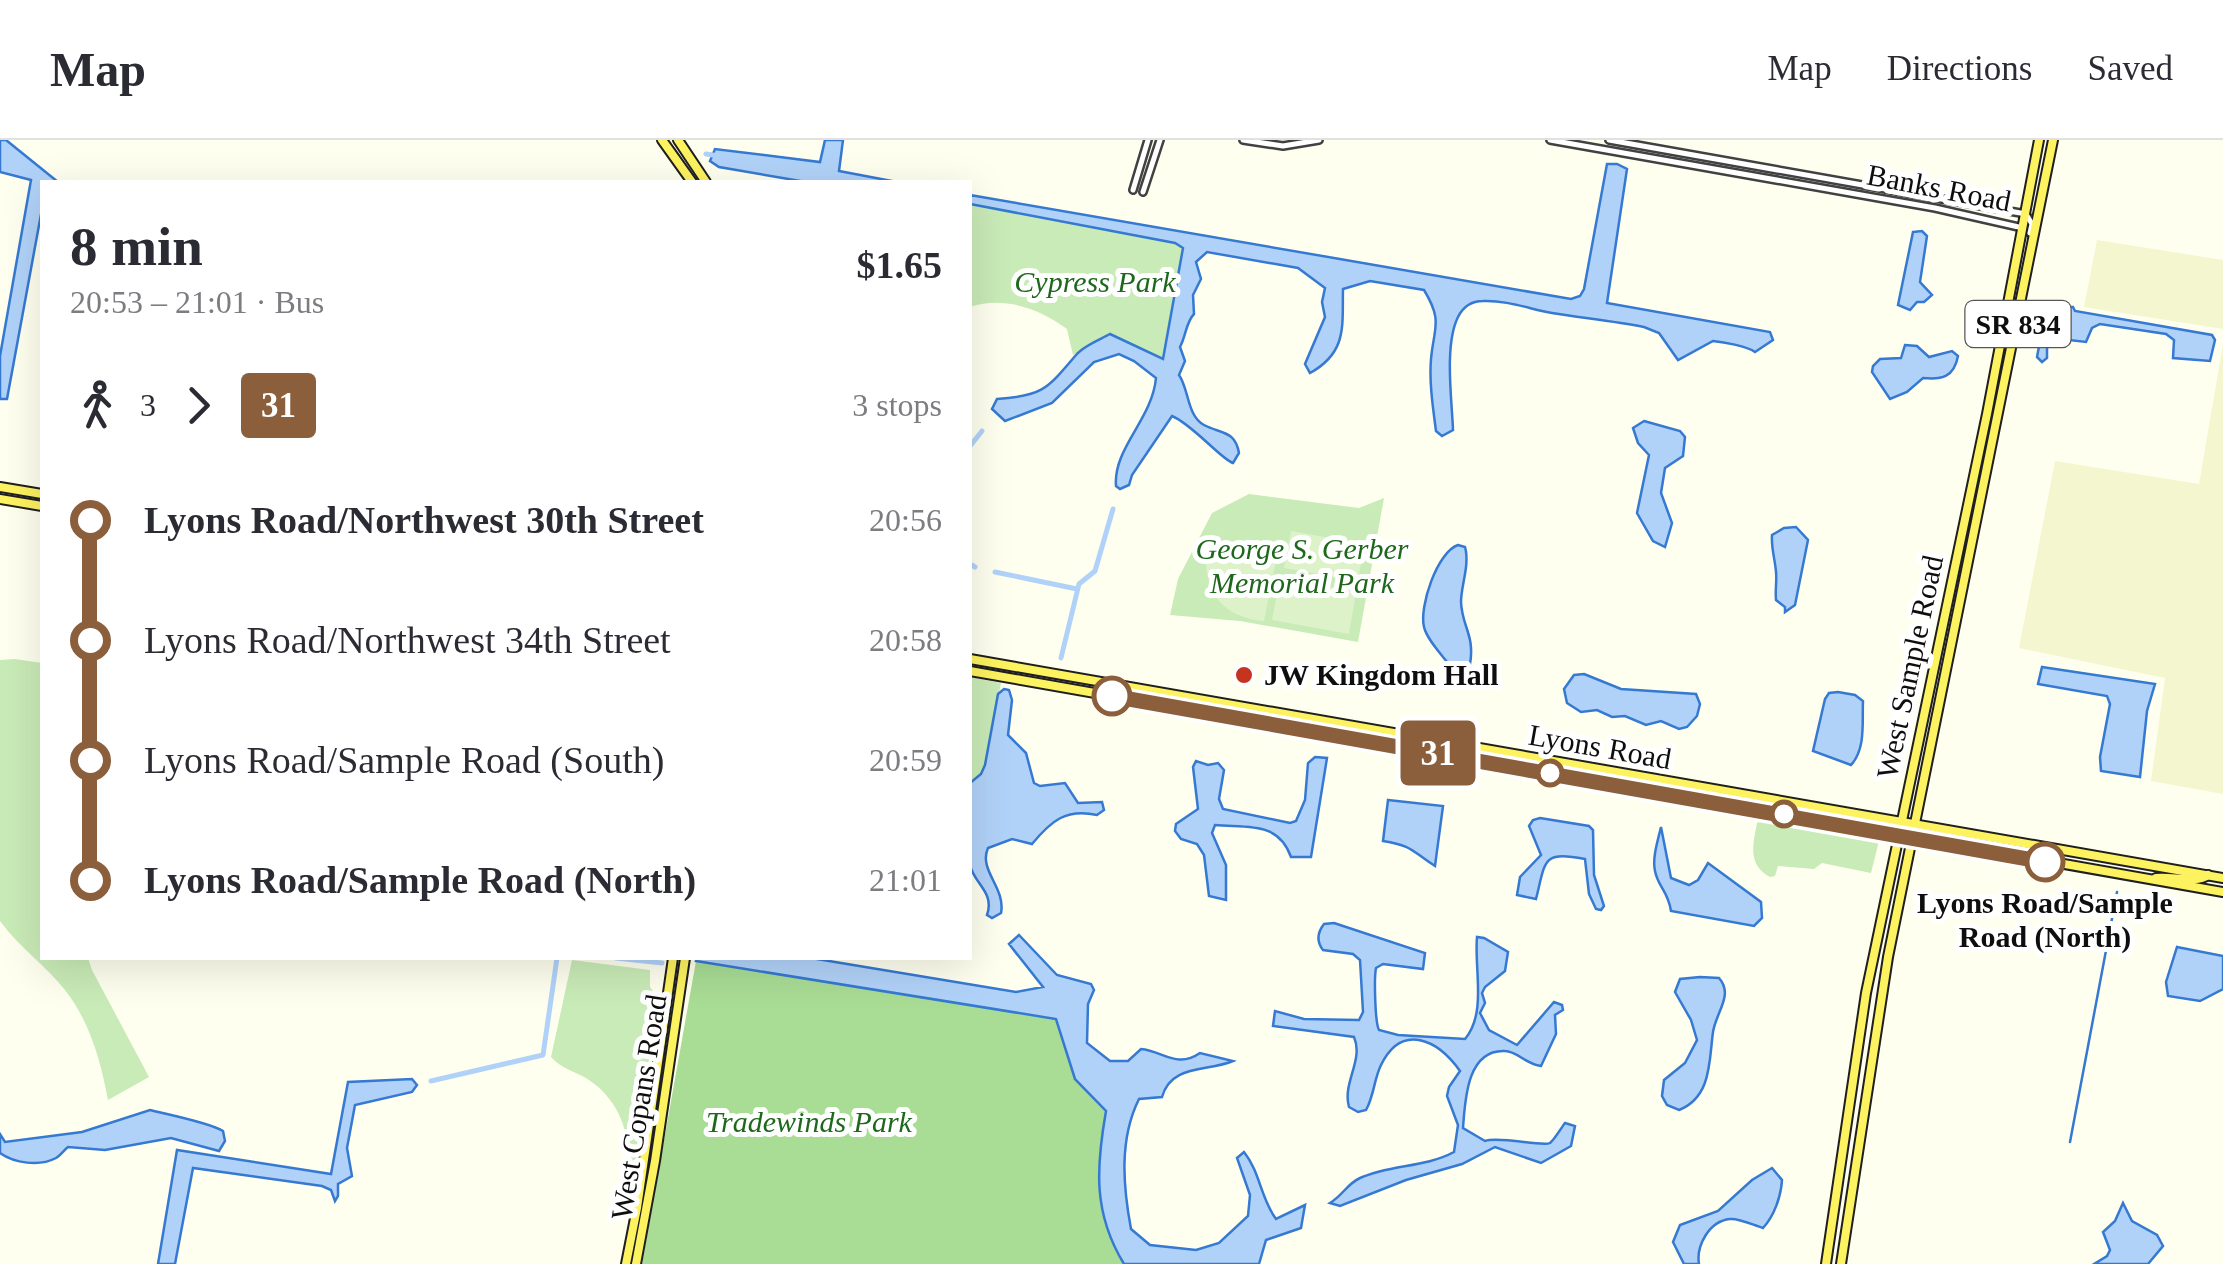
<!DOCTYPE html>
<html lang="en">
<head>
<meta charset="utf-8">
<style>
	body { margin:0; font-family:"Times New Roman",serif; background:#f7f7f7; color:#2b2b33; height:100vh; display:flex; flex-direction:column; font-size:38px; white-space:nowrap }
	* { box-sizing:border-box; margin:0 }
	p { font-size:32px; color:#7c7c81 }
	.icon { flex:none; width:55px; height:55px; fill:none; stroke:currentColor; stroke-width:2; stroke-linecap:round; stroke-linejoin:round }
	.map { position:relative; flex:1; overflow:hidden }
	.drawer { position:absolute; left:40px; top:40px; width:932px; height:780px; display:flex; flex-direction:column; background:#fff; border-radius:0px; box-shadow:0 10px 40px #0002 }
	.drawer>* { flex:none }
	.badge { padding:0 20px; border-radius:8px; font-size:35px; line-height:65px }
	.map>.badge { position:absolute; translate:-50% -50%; box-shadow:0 0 0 5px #fff }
	.legs { display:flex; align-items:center; gap:15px; height:110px; padding:0 30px; font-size:32px }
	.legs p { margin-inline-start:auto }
	.headline { display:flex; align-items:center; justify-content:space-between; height:170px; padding:0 30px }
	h1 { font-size:55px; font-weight:700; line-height:75px }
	ul { padding:0 30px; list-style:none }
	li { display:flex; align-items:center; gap:35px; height:120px; font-size:38px }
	li i { display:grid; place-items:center; width:15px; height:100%; margin:0 12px; background:currentColor }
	li i::after { content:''; width:25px; height:25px; margin:-12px; border:8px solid; border-radius:50%; background:#fff }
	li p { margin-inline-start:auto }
	li:first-child i { background:linear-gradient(#0000 50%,currentColor 0) }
	li:last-child i { background:linear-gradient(currentColor 50%,#0000 0) }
	header { display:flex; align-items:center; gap:60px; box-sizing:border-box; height:140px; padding:0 50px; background:#fff; border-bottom:2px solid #e1e1e2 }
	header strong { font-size:48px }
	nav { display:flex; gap:55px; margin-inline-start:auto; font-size:35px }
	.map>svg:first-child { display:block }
</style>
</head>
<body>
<header>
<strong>Map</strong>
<nav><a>Map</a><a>Directions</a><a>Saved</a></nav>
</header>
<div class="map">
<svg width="2223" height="1124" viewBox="0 0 2223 1124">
	<rect width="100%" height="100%" fill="#ffffef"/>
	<g fill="#f3f6ce">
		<path d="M2097,100L2223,120V189L2084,167Z"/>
		<path d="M2223,204V654L2151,641L2165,538L2019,508L2055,321L2199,344Z"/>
	</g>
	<g fill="#c9ebb7">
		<path d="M970,64L1183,104L1164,224L1110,194L1073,215L1067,189C1039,168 1004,156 970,167Z"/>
		<path d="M1249,354L1359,368L1384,358L1358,502L1240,481L1170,475L1178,439L1212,373Z"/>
		<path d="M15,519L42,523V818H88L92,830L149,937L108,960C101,922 90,882 65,850C46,826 19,807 0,781V520Z"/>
		<path d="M970,537L1001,543L985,625L981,634L970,643Z"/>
		<path d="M1765,678L1879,701L1871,733L1822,723L1814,729L1778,726L1775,736L1770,737C1747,724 1753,705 1757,683Z"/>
		<path d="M572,820L650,830V847L657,857L635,1031L626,1022C632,989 614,955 586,938C573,931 561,928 551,917Z"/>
	</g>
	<path fill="#a9dc95" d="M696,821L1056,879L1075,939L1106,971C1096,1026 1094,1075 1124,1124H642Z"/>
	<g fill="#ddf2c9">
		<path d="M1291,391L1364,404L1358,441L1284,428Z"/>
		<path d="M1221,402L1274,412L1277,415L1264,481C1219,477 1201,447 1207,404L1215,406Z"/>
		<path d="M1280,438L1356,452L1349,494L1272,480Z"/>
	</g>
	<g fill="#b1d2f8" stroke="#3579d2" stroke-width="2.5">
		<path d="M0,0H6L58,42H42V69L7,259H0V216L31,40L0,32Z"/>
		<path d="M825,0H843L839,31L897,42H806L719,27L710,21L715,9L820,22Z"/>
		<path d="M1607,24H1617L1627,29L1607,163L1770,192L1773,200L1755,212C1747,206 1723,202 1713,201L1678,220L1659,193L1644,187C1614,181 1583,178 1552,173C1530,169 1506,160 1483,161C1472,161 1463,167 1458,177C1444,205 1452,261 1453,290L1442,296L1436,291C1433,268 1429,242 1431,219C1434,187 1443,181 1424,150L1370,141L1343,149C1342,185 1348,212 1310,233L1305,224L1325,177L1322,162L1325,148L1298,128L1207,112L1196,122L1201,139L1193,155L1194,174C1186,182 1186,196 1180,207L1185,221L1179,235C1189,249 1187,276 1204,285C1221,294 1235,290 1239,313L1233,323C1222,320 1192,284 1172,276L1132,335L1129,345L1120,349L1116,346C1113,308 1152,280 1156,238L1134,221L1119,214L1094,222L1052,263L1005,281L992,269L997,259C1043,256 1047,249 1076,215C1083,206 1099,200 1110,194L1163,219L1183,108L1175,103L970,64V55L1571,159L1580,156L1584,149Z"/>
		<path d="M1913,92L1922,91L1927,96L1920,142L1932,155L1924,162H1917L1910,170L1898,165Z"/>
		<path d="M2051,167H2073L2075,171L2212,195L2215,200L2210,221L2173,218L2174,200L2166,194L2100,184L2092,188L2086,202L2052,198L2047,208V218L2042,222L2037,217L2046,169Z"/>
		<path d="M1905,205L1917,206L1929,217L1952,211L1958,216C1954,237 1942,240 1923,238L1907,252L1890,259L1872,232L1873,226L1880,219L1901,218Z"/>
		<path d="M1644,281L1680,291L1685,297L1683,316L1665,328L1661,353L1672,383L1665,407L1653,401L1637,373L1649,315L1638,303L1633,288Z"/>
		<path d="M1796,387L1808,400L1795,465L1785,472V467L1776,460C1775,450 1777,441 1776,432C1775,419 1771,408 1772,395L1784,388Z"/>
		<path d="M1458,405L1465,407C1470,425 1461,445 1461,462C1462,487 1475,495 1470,524L1461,529L1451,527C1443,516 1427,500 1424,487C1419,467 1437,412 1458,405Z"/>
		<path d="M2042,527L2155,544L2147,571L2140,637L2101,631L2100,617L2110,564L2107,556L2038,544Z"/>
		<path d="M1584,534L1621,549L1696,554L1700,564L1697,576L1687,587L1679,589L1661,581L1646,585L1625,576L1612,577L1597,570L1581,572L1567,563L1564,549L1574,535Z"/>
		<path d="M1004,549L1009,550L1012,560L1008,595L1026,613L1034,643L1040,646L1065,643L1078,663L1102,662L1104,670L1097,675C1066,668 1051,681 1032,704L1012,699L988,708C978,730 1006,748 1001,773L992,778L987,775C995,752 974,744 970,725C965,699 970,669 970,643L981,634L985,625L998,554Z"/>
		<path d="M1838,552L1855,555L1863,561C1862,582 1866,609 1851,625L1813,611L1825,559L1829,553Z"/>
		<path d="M1315,617L1327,618L1311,717H1291C1278,681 1248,688 1215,685L1212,693L1226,725V760L1209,756L1204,715L1197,704L1181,699L1175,691L1176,684L1198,669L1193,627L1196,621L1208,625L1218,623L1224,630L1219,659L1223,669L1290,683L1296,681L1305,660L1308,623Z"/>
		<path d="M1388,660L1443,666L1435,726C1411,711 1414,706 1383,701Z"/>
		<path d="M1540,678L1589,686L1593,690L1594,735L1604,766L1601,770L1596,769L1589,754L1585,719C1542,711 1546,719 1536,759L1517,755L1520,737L1541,715L1529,686L1533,680Z"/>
		<path d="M1661,687L1671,738L1689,745L1698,740L1708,723L1761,762L1762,778L1754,786L1671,771C1668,751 1658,747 1655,731C1652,718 1658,700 1661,687Z"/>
		<path d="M1334,783L1425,813L1423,829L1383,824L1376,828C1374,838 1375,883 1379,890L1398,895L1465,899C1487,873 1474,829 1477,797L1484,798L1508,812L1505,831L1485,847L1482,853L1485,863L1480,873L1489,890L1517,905L1554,862L1562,865L1563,870L1555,875L1556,894L1541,926C1525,924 1517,911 1505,911C1466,909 1465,963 1463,988L1485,1001C1500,996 1543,1007 1550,1003C1555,999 1561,988 1565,983L1575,986L1571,1006L1541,1023L1495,1007L1462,1024L1406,1040L1340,1066L1330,1063C1343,1055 1347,1044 1360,1038C1391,1024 1424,1028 1454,1012L1458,985L1447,956L1449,947L1460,931C1438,900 1402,882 1381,925C1374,939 1374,956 1366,970L1358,972L1349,967C1342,943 1364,920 1354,897L1273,886L1275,871L1304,879L1359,880L1363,872L1360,820L1353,814L1323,810C1316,801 1317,793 1324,784Z"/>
		<path d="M1019,795L1057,835L1091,844L1094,850L1088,864L1087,903L1110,921H1128L1141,909C1163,911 1177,929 1200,913L1233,921C1207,932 1171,924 1162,957L1139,959C1119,999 1123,1046 1131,1089L1150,1105L1196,1110L1219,1103L1248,1076L1250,1055L1237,1018L1244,1012C1260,1032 1261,1059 1276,1079L1305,1065L1301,1088L1266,1100L1259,1124H1124C1093,1073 1096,1028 1106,971L1075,939L1056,879L696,821L697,818H811L1016,852L1043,847L1009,804Z"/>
		<path d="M2177,807L2223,816V849L2200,861L2168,856L2166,842Z"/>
		<path d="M1700,837L1719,838C1734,855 1716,872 1713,892C1709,920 1712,957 1679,970L1667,965L1662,956L1664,940L1685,923L1697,900L1691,880L1675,852L1680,839Z"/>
		<path d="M412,939L417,945L412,952L355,965L347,1008L352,1036L338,1044V1056L335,1061L331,1050L322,1046L193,1028L175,1124H158L177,1010L331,1034L348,942Z"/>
		<path d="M150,970C166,974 211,983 223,991L225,1001L219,1011L171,998L105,1010L68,1007C64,1010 61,1015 56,1018C39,1027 14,1023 0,1013V994L5,1002L82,992Z"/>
		<path d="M1772,1028L1782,1040C1781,1057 1774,1076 1763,1088C1753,1085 1739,1078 1730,1079C1709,1081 1696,1106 1699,1124H1684L1673,1102L1680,1085L1718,1071L1752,1040Z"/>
		<path d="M2123,1063L2132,1081L2157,1095L2163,1106L2148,1124H2094L2107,1116L2110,1110L2103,1092L2115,1081Z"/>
	</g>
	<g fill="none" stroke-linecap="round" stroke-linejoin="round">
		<path stroke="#3579d2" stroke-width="2.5" d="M2070,1002L2117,752"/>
		<g stroke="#b1d2f8" stroke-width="5">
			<path d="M706,14L719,16"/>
			<path d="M970,306L982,291"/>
			<path d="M970,424L975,427"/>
			<path d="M995,432L1077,449"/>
			<path d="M1061,518L1079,444L1095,431L1113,369"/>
			<path d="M616,818L662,823"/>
			<path d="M431,941L543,915L557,818"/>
		</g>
		<g stroke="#414141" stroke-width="10">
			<g id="minor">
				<path d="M1243,0L1283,6L1319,0"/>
				<path d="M1550,0L1935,68L2023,88"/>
				<path d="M1609,0L2026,74L2032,84L2030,93"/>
				<path d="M1133,50L1148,0"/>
				<path d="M1143,52L1160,0"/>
			</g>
		</g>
		<g stroke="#1f1f1f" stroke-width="12">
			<g id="major">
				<path d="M662,0L692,42"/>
				<path d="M678,0L706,42"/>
				<path d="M0,347L42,354"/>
				<path d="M0,359L42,366"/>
				<path d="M970,519L2223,738"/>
				<path d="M970,531L2223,752"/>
				<path d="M2156,738C2172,736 2196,744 2208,735"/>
				<path d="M626,1124L637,1068L673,818"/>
				<path d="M636,1124L655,1021L685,818"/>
				<path d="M1826,1124L1866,853L1987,274L2039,0"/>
				<path d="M1841,1124L1888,817L2053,0"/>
			</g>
		</g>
		<use href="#minor" stroke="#fff" stroke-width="5"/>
		<use href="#major" stroke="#fdf260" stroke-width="8"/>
	</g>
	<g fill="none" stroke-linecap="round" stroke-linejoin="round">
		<g stroke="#fff" stroke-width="22">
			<path id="line-1" d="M1112,556L2045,722"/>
		</g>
		<use href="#line-1" stroke="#8b5e3c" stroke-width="15"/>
	</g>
	<circle fill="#c43420" stroke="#fff" stroke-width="4" cx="1244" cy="535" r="10"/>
	<g fill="#fff" stroke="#8b5e3c" stroke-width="5">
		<circle cx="1112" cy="556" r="18"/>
		<circle cx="1550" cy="633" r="12"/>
		<circle cx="1784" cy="674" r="12"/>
		<circle cx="2045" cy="722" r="18"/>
	</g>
	<g text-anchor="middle" stroke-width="10" stroke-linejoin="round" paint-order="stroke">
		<rect fill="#fff" stroke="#565656" stroke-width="2.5" x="1965.5" y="161" width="105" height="46" rx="8"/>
		<g font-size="28" font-weight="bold" fill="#0e0e0e">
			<text x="2018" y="194">SR 834</text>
		</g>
		<g font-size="30" fill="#0e0e0e" stroke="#fff">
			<text transform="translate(1939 48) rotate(11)" y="10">Banks Road</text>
			<text transform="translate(1910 527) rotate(-78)" y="10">West Sample Road</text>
			<text transform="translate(1600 607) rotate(10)" y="10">Lyons Road</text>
			<text transform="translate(639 967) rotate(-81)" y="10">West Copans Road</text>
		</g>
		<g font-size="30" font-style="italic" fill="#1e681b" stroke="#fff">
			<text x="1095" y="152">Cypress Park</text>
			<text x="1302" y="419">George S. Gerber<tspan x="1302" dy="34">Memorial Park</tspan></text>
			<text x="809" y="992">Tradewinds Park</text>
		</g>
		<g font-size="30" font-weight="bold" fill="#0e0e0e" stroke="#fff" text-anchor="start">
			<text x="1264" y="545">JW Kingdom Hall</text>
		</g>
		<g font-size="30" font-weight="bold" fill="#0e0e0e" stroke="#fff">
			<text x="2045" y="773">Lyons Road/Sample<tspan x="2045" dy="34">Road (North)</tspan></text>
		</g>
	</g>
</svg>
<b class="badge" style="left:1438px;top:613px;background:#8b5e3c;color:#fff">31</b>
<section class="drawer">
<div class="headline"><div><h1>8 min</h1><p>20:53 – 21:01 · Bus</p></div><b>$1.65</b></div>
<div class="legs"><svg class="icon" aria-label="walk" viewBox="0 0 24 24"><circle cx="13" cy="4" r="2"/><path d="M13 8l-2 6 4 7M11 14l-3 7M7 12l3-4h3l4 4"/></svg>3<svg class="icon" aria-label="forward" viewBox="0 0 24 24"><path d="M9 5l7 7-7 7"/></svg><b class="badge" style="background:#8b5e3c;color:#fff">31</b><p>3 stops</p></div>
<ul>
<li><i style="color:#8b5e3c"></i><b>Lyons Road/Northwest 30th Street</b><p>20:56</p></li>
<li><i style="color:#8b5e3c"></i><span>Lyons Road/Northwest 34th Street</span><p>20:58</p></li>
<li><i style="color:#8b5e3c"></i><span>Lyons Road/Sample Road (South)</span><p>20:59</p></li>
<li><i style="color:#8b5e3c"></i><b>Lyons Road/Sample Road (North)</b><p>21:01</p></li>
</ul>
</section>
</div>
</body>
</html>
